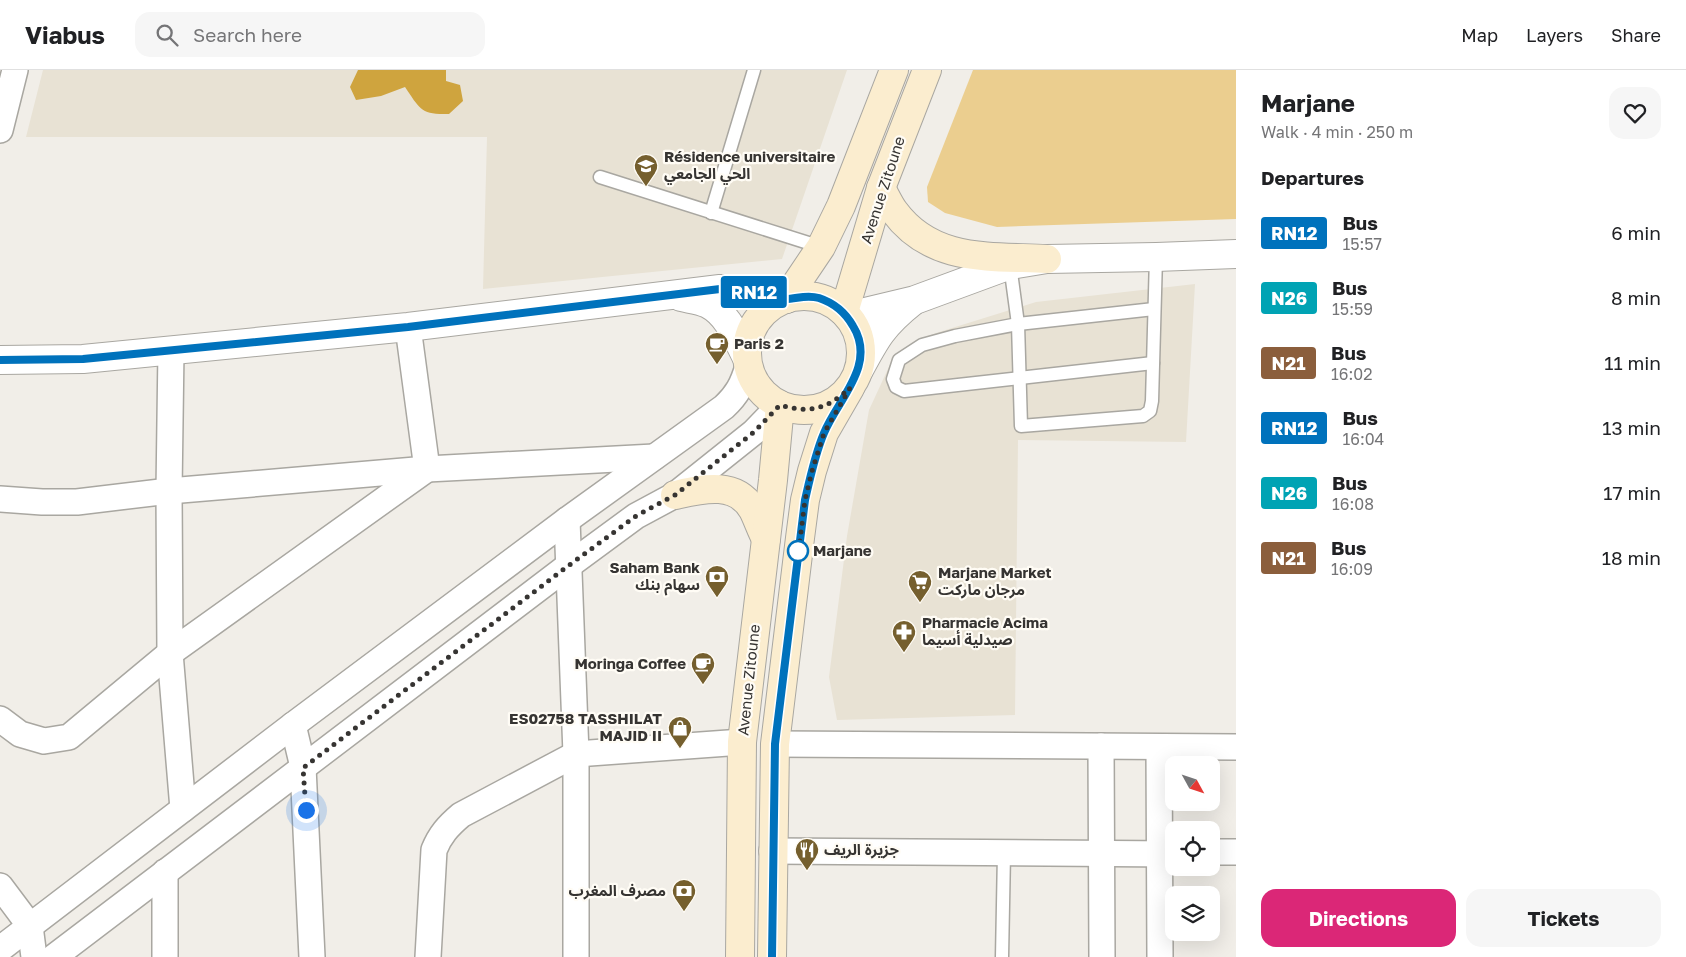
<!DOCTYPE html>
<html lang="en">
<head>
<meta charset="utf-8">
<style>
	body { margin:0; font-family:"Golos Text","Noto Sans Arabic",sans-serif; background:#f6f6f6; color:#202124; height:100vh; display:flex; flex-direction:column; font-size:19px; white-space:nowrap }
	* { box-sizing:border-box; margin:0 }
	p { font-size:16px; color:#757577 }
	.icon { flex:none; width:28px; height:28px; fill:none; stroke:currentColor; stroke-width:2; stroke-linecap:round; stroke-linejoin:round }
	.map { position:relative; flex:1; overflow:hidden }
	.details { display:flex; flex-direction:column; background:#fff; width:450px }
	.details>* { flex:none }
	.badge { padding:0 10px; border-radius:4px; font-size:18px; line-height:32px }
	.needle { width:32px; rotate:130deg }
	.fabs { position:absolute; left:1165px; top:686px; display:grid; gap:10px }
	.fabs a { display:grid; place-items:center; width:55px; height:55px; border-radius:10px; background:#fff; box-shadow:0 5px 20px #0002; font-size:25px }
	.you { position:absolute; width:25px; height:25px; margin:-12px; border:4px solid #fff; border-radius:50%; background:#1a73e8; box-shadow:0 0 0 8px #1a73e833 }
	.map>.badge { position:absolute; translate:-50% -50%; box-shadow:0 0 0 2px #fff }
	h2 { padding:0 25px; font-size:19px; line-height:45px }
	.round { display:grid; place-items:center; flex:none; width:52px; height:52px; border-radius:15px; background:#f6f6f6 }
	.headline { display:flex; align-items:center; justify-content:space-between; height:85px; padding:0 25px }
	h1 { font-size:24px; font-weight:700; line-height:38px }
	.primary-button { display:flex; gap:10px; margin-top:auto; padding:10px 25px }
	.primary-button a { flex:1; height:58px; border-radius:15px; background:#db2777; color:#fff; font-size:20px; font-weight:700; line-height:58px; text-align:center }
	.primary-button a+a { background:#f6f6f6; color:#202124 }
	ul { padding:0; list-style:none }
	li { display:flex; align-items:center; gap:15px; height:65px; padding:0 25px }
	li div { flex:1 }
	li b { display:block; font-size:19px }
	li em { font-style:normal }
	li .badge { min-width:55px; font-weight:700; text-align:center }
	header { display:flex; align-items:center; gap:30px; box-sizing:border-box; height:70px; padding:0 25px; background:#fff; border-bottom:1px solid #e0e0e0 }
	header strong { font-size:24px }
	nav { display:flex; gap:28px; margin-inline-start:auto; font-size:18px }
	.search { width:350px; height:45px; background:#f6f6f6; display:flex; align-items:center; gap:12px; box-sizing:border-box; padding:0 18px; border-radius:15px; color:#757577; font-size:19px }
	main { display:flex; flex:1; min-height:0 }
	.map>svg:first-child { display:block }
</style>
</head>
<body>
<header>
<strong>Viabus</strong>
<div class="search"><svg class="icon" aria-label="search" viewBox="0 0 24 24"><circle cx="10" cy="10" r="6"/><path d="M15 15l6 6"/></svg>Search here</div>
<nav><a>Map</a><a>Layers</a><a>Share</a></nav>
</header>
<main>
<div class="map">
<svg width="1236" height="887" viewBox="0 0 1236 887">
	<rect width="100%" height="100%" fill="#f1eee8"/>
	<g fill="#e8e2d4">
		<path d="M43,0H847L782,189L483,219L487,67H26Z"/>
		<path d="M1195,214L1186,372L1018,370L1015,645L837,650L829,607L847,466L869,340L893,288L903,279L918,270L936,263L1036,232Z"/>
	</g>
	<path fill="#ebce8f" d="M973,0H1236V149L997,157L945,143L928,132L927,117Z"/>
	<path fill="#cfa43e" d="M358,0H446V11L460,15L463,31L449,44C421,45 420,39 405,17L381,26L356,30L350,17Z"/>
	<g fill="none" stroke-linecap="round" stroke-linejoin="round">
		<g stroke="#a9a7a1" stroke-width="15">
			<g id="service">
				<path d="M600,107L821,177"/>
				<path d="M711,143L754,0"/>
				<path d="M1010,195L1018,254L1021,356L1143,346L1150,341L1152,331L1156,187"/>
				<path d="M1153,293L904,321L896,317L893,309L899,290L922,275L955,266L1018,254L1154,239"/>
				<path d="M1002,887L1004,783"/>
			</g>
		</g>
		<g stroke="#a9a7a1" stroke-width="28">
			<g id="minor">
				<path d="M0,60L15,0"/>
				<path d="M171,280L169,421L170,583L183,739"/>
				<path d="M0,429L42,432H77L169,421L427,399L654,387"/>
				<path d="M567,450L576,684V887"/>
				<path d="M0,649L20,664L44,671L69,667L170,583L427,399L408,257"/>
				<path d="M293,655L303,697L312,887"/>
				<path d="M775,674L1236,677"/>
				<path d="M1101,676L1102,887"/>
				<path d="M1159,677L1160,887"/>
				<path d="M772,781L1174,784"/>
				<path d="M1211,782H1236"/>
				<path d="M165,802V887"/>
				<path d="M0,816L30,856L34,887"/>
				<path d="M0,879L293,655L567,450L724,337C737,325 743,314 748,296"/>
				<path d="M54,887L568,496L636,446L675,425L754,362L780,335"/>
				<path d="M428,887L434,780C440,765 448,756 461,745L576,684L742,672"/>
			</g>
		</g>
		<g stroke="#a9a7a1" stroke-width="30">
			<g id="tertiary">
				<path d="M681,227C689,229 700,230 708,234C728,244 737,269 747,288"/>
				<path d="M848,246L915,230L1010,195L1047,189L1156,187L1236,184"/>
				<path d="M0,290L83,289L408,257L720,219L753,222L786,229"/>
				<path d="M859,300C876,268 883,255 912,232"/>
			</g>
		</g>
		<g stroke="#a9a7a1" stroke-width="30">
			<g id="secondary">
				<path d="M881,118C885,125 889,134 894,141C932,193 990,186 1047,189"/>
				<circle cx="804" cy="283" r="57"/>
				<path d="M786,229L821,177L841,136L894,0"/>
				<path d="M844,242L881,118L927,0"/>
				<path d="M675,425C702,419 736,410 753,440C758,450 761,460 766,469"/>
				<path d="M740,887L742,672L773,410L780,335"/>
				<path d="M772,887L775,674L800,468L805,430L812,401L824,363L850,318"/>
			</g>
		</g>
		<use href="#service" stroke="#fff" stroke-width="12"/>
		<use href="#minor" stroke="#fff" stroke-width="25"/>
		<use href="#tertiary" stroke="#fff" stroke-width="28"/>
		<use href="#secondary" stroke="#fbedcf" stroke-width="28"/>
	</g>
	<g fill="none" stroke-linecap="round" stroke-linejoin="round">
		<g stroke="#fff" stroke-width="11">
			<path id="line" d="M0,290L83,289L408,257L720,219C732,220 744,221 755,223C765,224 775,228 785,229C797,229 806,224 819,228C834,233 845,242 853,256C877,295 838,329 824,363C815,384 810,408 805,430L775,674L772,887"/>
		</g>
		<use href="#line" stroke="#0072bc" stroke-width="8"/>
		<path stroke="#363432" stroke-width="5" stroke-dasharray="0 9" d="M306,740L303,698L568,496L636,446L675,425L754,362L780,335C810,344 827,339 850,318L824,363L812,401L805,430L798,486V481"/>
	</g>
	<defs>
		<g id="university-pin" transform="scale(1.25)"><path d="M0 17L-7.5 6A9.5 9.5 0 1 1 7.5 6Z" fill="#755f2e" stroke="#fffcf5"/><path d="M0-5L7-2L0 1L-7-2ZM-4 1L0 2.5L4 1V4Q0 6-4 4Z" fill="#fff"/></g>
		<g id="cafe-pin" transform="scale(1.25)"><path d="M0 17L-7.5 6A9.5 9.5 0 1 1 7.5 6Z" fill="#755f2e" stroke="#fffcf5"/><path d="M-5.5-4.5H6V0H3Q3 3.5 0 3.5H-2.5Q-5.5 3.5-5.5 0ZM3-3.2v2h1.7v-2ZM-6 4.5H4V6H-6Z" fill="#fff"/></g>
		<g id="bank-pin" transform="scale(1.25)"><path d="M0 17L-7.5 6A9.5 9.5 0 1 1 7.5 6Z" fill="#755f2e" stroke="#fffcf5"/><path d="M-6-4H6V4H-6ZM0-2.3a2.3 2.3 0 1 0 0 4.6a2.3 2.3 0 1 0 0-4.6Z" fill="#fff"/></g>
		<g id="supermarket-pin" transform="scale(1.25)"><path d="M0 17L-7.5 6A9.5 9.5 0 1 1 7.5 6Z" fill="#755f2e" stroke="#fffcf5"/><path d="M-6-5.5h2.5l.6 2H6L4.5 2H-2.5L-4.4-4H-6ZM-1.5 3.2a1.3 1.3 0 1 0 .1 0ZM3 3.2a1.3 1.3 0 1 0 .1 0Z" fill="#fff"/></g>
		<g id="pharmacy-pin" transform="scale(1.25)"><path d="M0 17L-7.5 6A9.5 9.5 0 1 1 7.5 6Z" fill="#755f2e" stroke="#fffcf5"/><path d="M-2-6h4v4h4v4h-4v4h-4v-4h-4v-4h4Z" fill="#fff"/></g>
		<g id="shop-pin" transform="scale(1.25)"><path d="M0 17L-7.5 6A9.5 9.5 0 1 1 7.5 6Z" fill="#755f2e" stroke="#fffcf5"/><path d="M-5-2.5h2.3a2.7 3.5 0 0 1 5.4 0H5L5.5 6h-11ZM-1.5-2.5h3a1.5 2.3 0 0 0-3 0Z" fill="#fff"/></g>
		<g id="restaurant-pin" transform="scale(1.25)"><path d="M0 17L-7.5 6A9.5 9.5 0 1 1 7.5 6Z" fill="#755f2e" stroke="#fffcf5"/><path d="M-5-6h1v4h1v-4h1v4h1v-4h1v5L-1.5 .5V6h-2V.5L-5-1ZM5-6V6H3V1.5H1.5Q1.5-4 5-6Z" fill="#fff"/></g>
	</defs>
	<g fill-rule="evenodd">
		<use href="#university-pin" x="646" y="96"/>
		<use href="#cafe-pin" x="717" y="274"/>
		<use href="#bank-pin" x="717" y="507"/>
		<use href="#supermarket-pin" x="920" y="512"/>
		<use href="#pharmacy-pin" x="904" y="562"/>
		<use href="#cafe-pin" x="703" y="594"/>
		<use href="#shop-pin" x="680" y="658"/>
		<use href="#restaurant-pin" x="807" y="780"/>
		<use href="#bank-pin" x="684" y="821"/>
	</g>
	<circle fill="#fff" stroke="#0072bc" stroke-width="2.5" cx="798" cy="481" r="10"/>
	<g text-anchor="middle" stroke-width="4.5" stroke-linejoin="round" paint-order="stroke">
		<g font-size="15" font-weight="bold" fill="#363432" stroke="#fffcf5" text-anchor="start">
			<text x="664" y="92">Résidence universitaire<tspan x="664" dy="17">الحي الجامعي</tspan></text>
			<text x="734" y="279">Paris 2</text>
			<text x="700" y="503" text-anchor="end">Saham Bank<tspan x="700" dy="17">سهام بنك</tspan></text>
			<text x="938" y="508">Marjane Market<tspan x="938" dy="17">مرجان ماركت</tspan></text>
			<text x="922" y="558">Pharmacie Acima<tspan x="922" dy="17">صيدلية أسيما</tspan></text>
			<text x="686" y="599" text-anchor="end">Moringa Coffee</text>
			<text x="662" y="654" text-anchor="end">ES02758 TASSHILAT<tspan x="662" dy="17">MAJID II</tspan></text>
			<text x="824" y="785">جزيرة الريف</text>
			<text x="666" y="826" text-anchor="end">مصرف المغرب</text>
		</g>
		<g font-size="15" fill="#363432" stroke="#fffcf5">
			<text transform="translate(883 120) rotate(-72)" y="5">Avenue Zitoune</text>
			<text transform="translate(749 610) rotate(-84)" y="5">Avenue Zitoune</text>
		</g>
		<g font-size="15" font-weight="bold" fill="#363432" stroke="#fffcf5" text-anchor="start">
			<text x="813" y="486">Marjane</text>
		</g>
	</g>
</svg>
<div class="fabs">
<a><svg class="needle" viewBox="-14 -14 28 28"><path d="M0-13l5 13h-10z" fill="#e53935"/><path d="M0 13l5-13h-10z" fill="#757577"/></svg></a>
<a><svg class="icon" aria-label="locate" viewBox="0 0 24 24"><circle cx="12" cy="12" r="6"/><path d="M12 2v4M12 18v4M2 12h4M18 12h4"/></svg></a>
<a><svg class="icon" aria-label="layers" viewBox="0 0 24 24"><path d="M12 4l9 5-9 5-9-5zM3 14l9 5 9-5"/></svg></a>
</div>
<div class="you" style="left:306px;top:740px"></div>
<b class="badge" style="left:754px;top:222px;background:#0072bc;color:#fff">RN12</b>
</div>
<section class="details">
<div class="headline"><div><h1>Marjane</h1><p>Walk · 4 min · 250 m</p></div><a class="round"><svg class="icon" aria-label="heart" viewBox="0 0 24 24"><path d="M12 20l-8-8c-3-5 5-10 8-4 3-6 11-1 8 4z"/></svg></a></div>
<h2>Departures</h2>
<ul>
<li><span class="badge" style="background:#0072bc;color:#fff">RN12</span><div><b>Bus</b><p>15:57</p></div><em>6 min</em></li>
<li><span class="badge" style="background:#00a3b4;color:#fff">N26</span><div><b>Bus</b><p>15:59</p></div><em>8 min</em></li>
<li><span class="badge" style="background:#8b5e3c;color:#fff">N21</span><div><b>Bus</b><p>16:02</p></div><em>11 min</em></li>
<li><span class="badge" style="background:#0072bc;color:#fff">RN12</span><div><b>Bus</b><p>16:04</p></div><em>13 min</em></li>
<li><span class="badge" style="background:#00a3b4;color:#fff">N26</span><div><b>Bus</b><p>16:08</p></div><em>17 min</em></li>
<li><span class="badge" style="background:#8b5e3c;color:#fff">N21</span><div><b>Bus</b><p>16:09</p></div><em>18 min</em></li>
</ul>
<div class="primary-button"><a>Directions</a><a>Tickets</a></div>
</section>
</main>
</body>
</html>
